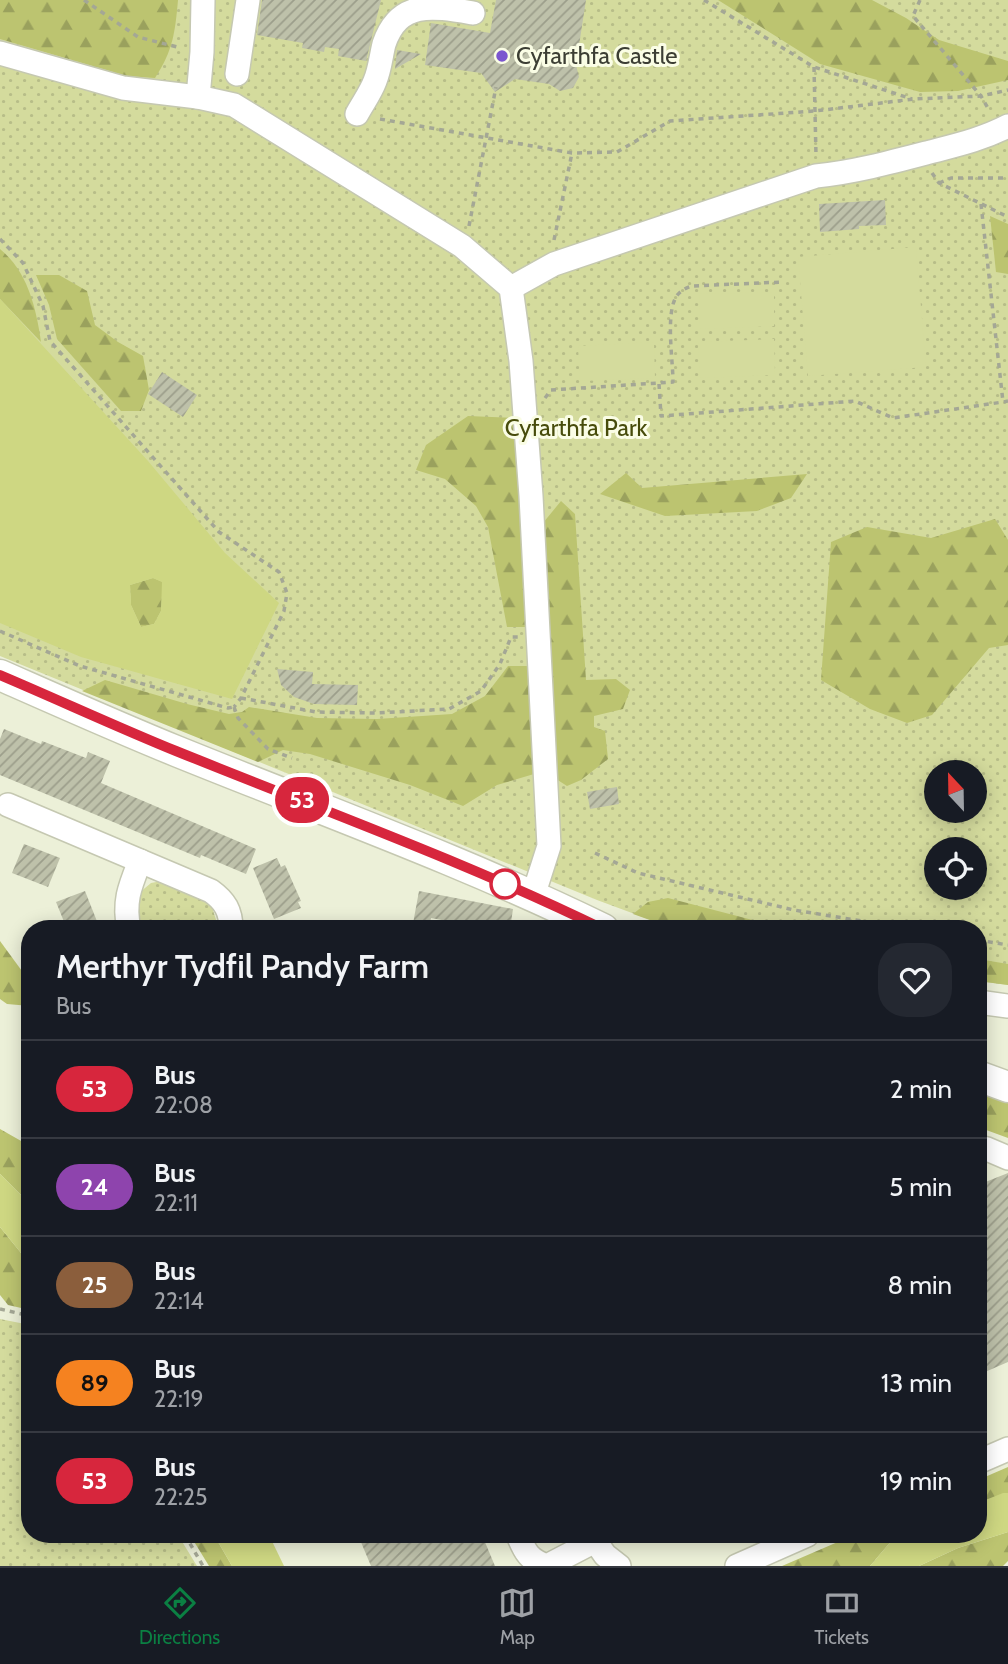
<!DOCTYPE html>
<html lang="en">
<head>
<meta charset="utf-8">
<style>
	body { margin:0; font-family:Cabin,sans-serif; background:#242831; color:#f1f3f6; height:100vh; display:flex; flex-direction:column; font-size:26px; white-space:nowrap }
	* { box-sizing:border-box; margin:0 }
	p { font-size:23px; color:#9ea1a6 }
	.icon { flex:none; width:38px; height:38px; fill:none; stroke:currentColor; stroke-width:2; stroke-linecap:round; stroke-linejoin:round }
	.map { position:relative; flex:1; overflow:hidden }
	.details { position:absolute; left:21px; top:920px; width:966px; height:623px; display:flex; flex-direction:column; background:#171b24; border-radius:28px; box-shadow:0 4px 18px #0003 }
	.details>* { flex:none }
	.badge { padding:0 14px; border-radius:23px; font-size:24px; line-height:46px }
	.needle { width:46px; rotate:338deg }
	.controls { position:absolute; left:924px; top:760px; display:grid; gap:14px }
	.controls a { display:grid; place-items:center; width:63px; height:63px; border-radius:50%; background:#171b24; box-shadow:0 4px 18px #0003; font-size:35px }
	.map>.badge { position:absolute; translate:-50% -50%; box-shadow:0 0 0 4px #fff }
	.round { display:grid; place-items:center; flex:none; width:74px; height:74px; border-radius:28px; background:#242831 }
	.summary { display:flex; align-items:center; justify-content:space-between; height:119px; padding:0 35px }
	h1 { font-size:33px; font-weight:600; line-height:52px }
	ul { padding:0; list-style:none }
	li { display:flex; align-items:center; gap:21px; height:98px; padding:0 35px; border-top:2px solid #363941 }
	li div { flex:1 }
	li b { display:block; font-size:26px }
	li em { font-style:normal }
	li .badge { min-width:77px; font-weight:700; text-align:center }
	.menu { display:flex; justify-content:space-around; align-items:center; height:98px; border-top:2px solid #363941; background:#171b24; font-size:19px; color:#9ea1a6 }
	.menu a { display:grid; justify-items:center; gap:4px }
	.menu .on { color:#0b8043 }
	.map>svg:first-child { display:block }
</style>
</head>
<body>
<div class="map">
<svg width="1008" height="1566" viewBox="0 0 1008 1566">
	<defs>
		<pattern id="grass-dots" width="8" height="8" patternUnits="userSpaceOnUse" patternTransform="scale(1.75)"><rect width="8" height="8" fill="#d4db9d"/><path d="M2 2h.1M6 6h.1" fill="none" stroke="#b7bd88" stroke-width="1.8" stroke-linecap="round"/></pattern>
		<pattern id="forest-firs" width="22" height="20" patternUnits="userSpaceOnUse" patternTransform="scale(1.75)"><rect width="22" height="20" fill="#bcc470"/><path d="M5 1l3.5 6h-7zM16 11l3.5 6h-7z" fill="#9aa15d"/></pattern>
		<pattern id="building-hatch" width="6" height="6" patternUnits="userSpaceOnUse" patternTransform="scale(1.75)"><rect width="6" height="6" fill="#bec1aa"/><path d="M-1 1l2-2M0 6l6-6M5 7l2-2" fill="none" stroke="#9c9e8b"/></pattern>
	</defs>
	<rect width="100%" height="100%" fill="#ecf0d8"/>
	<g fill="url(#grass-dots)" fill-rule="evenodd">
		<path d="M0,0H1008V985L978,981V929H675L597,900L0,656ZM936,772H975V810H936ZM936,849H975V887H936Z"/>
		<path d="M167,880L211,904L219,929H138L136,923L139,893L151,883Z"/>
		<path d="M0,1319L30,1325V1535H178L197,1566H0Z"/>
	</g>
	<g fill="url(#forest-firs)">
		<path d="M0,0H178C175,33 173,50 155,78L127,76L0,39Z"/>
		<path d="M718,0H872L906,18L939,40L1008,61V80L958,91L920,92L820,64Z"/>
		<path d="M990,216L1008,224V274L996,272Z"/>
		<path d="M0,249C28,272 36,308 41,342L0,299Z"/>
		<path d="M36,275H59L87,291L95,325L118,342L143,356L149,390L141,411H121L57,339L49,305Z"/>
		<path d="M468,416L513,418L528,627H507L488,527L476,506L445,479L416,470L426,445Z"/>
		<path d="M626,473L642,488L807,474L791,498L757,511L665,516L600,494Z"/>
		<path d="M561,501L575,514L586,680L616,679L630,690L623,709L594,716V727L605,731L608,759L581,780L567,786L553,777L543,523Z"/>
		<path d="M995,519L1008,540V645L989,648L932,715L907,723L870,709L821,680L831,542L867,527L931,538Z"/>
		<path d="M153,578L163,582L161,611L154,624L141,627L131,605L130,585Z"/>
		<path d="M508,666H528L534,774L497,785L463,806L410,785L310,754L283,750L258,762L82,691L105,680L187,704L229,714L242,712L249,707L317,718L377,719L452,714L485,696Z"/>
		<path d="M668,898L787,929H675L633,914L648,902Z"/>
		<path d="M0,941L30,982V1006L7,1004L0,999Z"/>
		<path d="M978,959L1008,964V985L978,981Z"/>
		<path d="M978,1092L1008,1102V1138L978,1127Z"/>
		<path d="M0,1129L30,1146V1206L24,1198L0,1174Z"/>
		<path d="M0,1227L21,1253L30,1260V1310L8,1305L0,1295Z"/>
		<path d="M1008,1467V1493L978,1503V1480Z"/>
		<path d="M1008,1532V1561L1003,1566H919L958,1548Z"/>
		<path d="M190,1535H214L232,1566H209Z"/>
		<path d="M854,1535H902L893,1539L870,1566H782Z"/>
	</g>
	<g fill="#d4db9d">
		<path d="M916,247L926,367L808,376L798,257Z"/>
		<path d="M774,292V326L700,329L699,294Z"/>
		<path d="M774,339L775,375L700,378L698,342Z"/>
		<path d="M654,342L655,378L580,381L578,346Z"/>
	</g>
	<g fill="#ced782" fill-rule="evenodd">
		<path d="M0,299L148,461L225,553L279,603L232,699L81,657L0,623ZM153,578L162,582L161,611L154,624L141,627L131,605L130,585Z"/>
		<path d="M0,1174L24,1198L30,1206V1260L21,1253L0,1227Z"/>
		<path d="M1003,1493H1008V1532L958,1548L919,1566H870L893,1539L902,1535H978V1503Z"/>
		<path d="M214,1535H269L284,1566H232Z"/>
	</g>
	<g fill="url(#building-hatch)">
		<path d="M262,0H381L366,61L338,56L339,49L325,47L324,52L302,48L303,43L257,35Z"/>
		<path d="M496,0H586L576,65L579,77L573,88L560,91L549,84L515,79L495,92L481,73L425,65L431,23L490,33Z"/>
		<path d="M397,50L421,54L395,69Z"/>
		<path d="M885,200L886,225L859,226V229L820,232L819,204Z"/>
		<path d="M162,372L197,395L183,417L148,394Z"/>
		<path d="M277,669L313,672L312,684L358,685L357,705L314,704L294,697L281,685Z"/>
		<path d="M4,729L41,744L42,741L86,758L88,752L110,761L101,783L256,849L246,874L201,855L200,858L0,775V739Z"/>
		<path d="M617,787L619,804L590,809L587,792Z"/>
		<path d="M24,844L60,858L48,887L12,873Z"/>
		<path d="M277,858L281,867L285,865L301,901L298,902L301,908L274,919L253,868Z"/>
		<path d="M85,891L100,929H67L56,902Z"/>
		<path d="M419,891L513,909L510,929H490L431,918L429,929H412Z"/>
		<path d="M1008,1173V1362L978,1375V1185Z"/>
		<path d="M358,1535H482L495,1566H371Z"/>
	</g>
	<g fill="none" stroke-linecap="round" stroke-linejoin="round">
		<g stroke="#c5c8b1" stroke-width="26">
			<g id="minor">
				<path d="M0,53L123,88L198,97L234,105L462,246L511,288L521,361L531,496L549,846L533,896"/>
				<path d="M237,74L248,0"/>
				<path d="M198,97L202,52L203,0"/>
				<path d="M357,114C363,103 371,92 375,81C380,69 381,56 384,44C399,0 432,6 473,13"/>
				<path d="M511,288L554,264L816,176C855,172 892,162 930,152C957,145 983,139 1008,126"/>
				<path d="M8,805L211,891C225,901 231,911 231,929"/>
				<path d="M129,929C123,902 130,886 140,861"/>
				<path d="M978,1002L1008,1006"/>
				<path d="M978,1147L987,1149L1008,1158"/>
				<path d="M978,1462L1008,1449"/>
				<path d="M518,1535C525,1552 529,1560 547,1566L595,1541"/>
				<path d="M591,1535L605,1555L619,1566"/>
				<path d="M737,1566L807,1535"/>
			</g>
		</g>
		<g stroke="#c5c8b1" stroke-width="33">
			<g id="major">
				<path d="M0,675C59,701 117,727 176,751C319,809 464,861 603,929"/>
				<path d="M978,1076L1008,1087"/>
			</g>
		</g>
		<g stroke="#a4a795" stroke-width="3.5" stroke-dasharray="5 5" stroke-linecap="butt">
			<path d="M84,0L138,37L181,48"/>
			<path d="M704,0L814,67L912,99"/>
			<path d="M920,0L913,16L981,96L989,110"/>
			<path d="M814,67L816,156"/>
			<path d="M380,119L572,153L617,152L670,121L815,111L914,99L981,96L1008,90"/>
			<path d="M932,173L939,183L1008,217"/>
			<path d="M939,183L951,178H1008"/>
			<path d="M981,204L1003,402L1008,401"/>
			<path d="M469,226L496,87"/>
			<path d="M0,239L23,263L43,306L50,341L219,532L279,572L287,593L284,611L241,698L234,707"/>
			<path d="M554,240L572,153"/>
			<path d="M659,384L661,416L855,401L893,418L1003,402"/>
			<path d="M545,398L551,390L673,382C673,361 666,318 675,299C678,292 685,288 692,286L783,282"/>
			<path d="M0,631L80,666L228,708L234,707"/>
			<path d="M241,698L316,712L376,713L449,709L481,691L500,664L511,637H519"/>
			<path d="M234,707L238,718L268,749L292,758"/>
			<path d="M595,853L638,873L794,910L911,929"/>
			<path d="M978,940L1008,945"/>
			<path d="M0,1309L30,1316"/>
			<path d="M185,1535L203,1566"/>
		</g>
		<use href="#minor" stroke="#fff" stroke-width="23"/>
		<use href="#major" stroke="#fff" stroke-width="30"/>
	</g>
	<g fill="none" stroke-linecap="round" stroke-linejoin="round">
		<g stroke="#fff" stroke-width="16">
			<path id="line" d="M0,675C59,700 117,727 176,751C319,809 464,861 603,929"/>
		</g>
		<use href="#line" stroke="#d7263d" stroke-width="10"/>
	</g>
	<circle fill="#7b56cf" stroke="#fafde5" stroke-width="2.5" cx="502" cy="56" r="7"/>
	<circle fill="#fff" stroke="#d7263d" stroke-width="3.5" cx="505" cy="884" r="14"/>
	<g text-anchor="middle" stroke-width="6" stroke-linejoin="round" paint-order="stroke">
		<g font-size="24" fill="#3c3e34" stroke="#fafde5" text-anchor="start">
			<text x="516" y="64">Cyfarthfa Castle</text>
		</g>
		<g font-size="24" fill="#474c0b" stroke="#fafde5">
			<text x="576" y="436">Cyfarthfa Park</text>
		</g>
	</g>
</svg>
<div class="controls">
<a><svg class="needle" viewBox="-14 -14 28 28"><path d="M0-13l5 13h-10z" fill="#e53935"/><path d="M0 13l5-13h-10z" fill="#9ea1a6"/></svg></a>
<a><svg class="icon" aria-label="locate" viewBox="0 0 24 24"><circle cx="12" cy="12" r="6"/><path d="M12 2v4M12 18v4M2 12h4M18 12h4"/></svg></a>
</div>
<b class="badge" style="left:302px;top:800px;background:#d7263d;color:#fff">53</b>
<section class="details">
<div class="summary"><div><h1>Merthyr Tydfil Pandy Farm</h1><p>Bus</p></div><a class="round"><svg class="icon" aria-label="heart" viewBox="0 0 24 24"><path d="M12 20l-8-8c-3-5 5-10 8-4 3-6 11-1 8 4z"/></svg></a></div>
<ul>
<li><span class="badge" style="background:#d7263d;color:#fff">53</span><div><b>Bus</b><p>22:08</p></div><em>2 min</em></li>
<li><span class="badge" style="background:#8e44ad;color:#fff">24</span><div><b>Bus</b><p>22:11</p></div><em>5 min</em></li>
<li><span class="badge" style="background:#8b5e3c;color:#fff">25</span><div><b>Bus</b><p>22:14</p></div><em>8 min</em></li>
<li><span class="badge" style="background:#f58220;color:#111">89</span><div><b>Bus</b><p>22:19</p></div><em>13 min</em></li>
<li><span class="badge" style="background:#d7263d;color:#fff">53</span><div><b>Bus</b><p>22:25</p></div><em>19 min</em></li>
</ul>
</section>
</div>
<nav class="menu">
<a class="on"><svg class="icon" aria-label="directions" viewBox="0 0 24 24"><path d="M12 3l9 9-9 9-9-9zM9 14v-3h6M13 9l2 2-2 2"/></svg>Directions</a>
<a><svg class="icon" aria-label="map" viewBox="0 0 24 24"><path d="M3 6l6-2 6 2 6-2v14l-6 2-6-2-6 2zM9 4v14M15 6v14"/></svg>Map</a>
<a><svg class="icon" aria-label="tickets" viewBox="0 0 24 24"><path d="M3 7h18v10H3zM15 7v10"/></svg>Tickets</a>
</nav>
</body>
</html>
